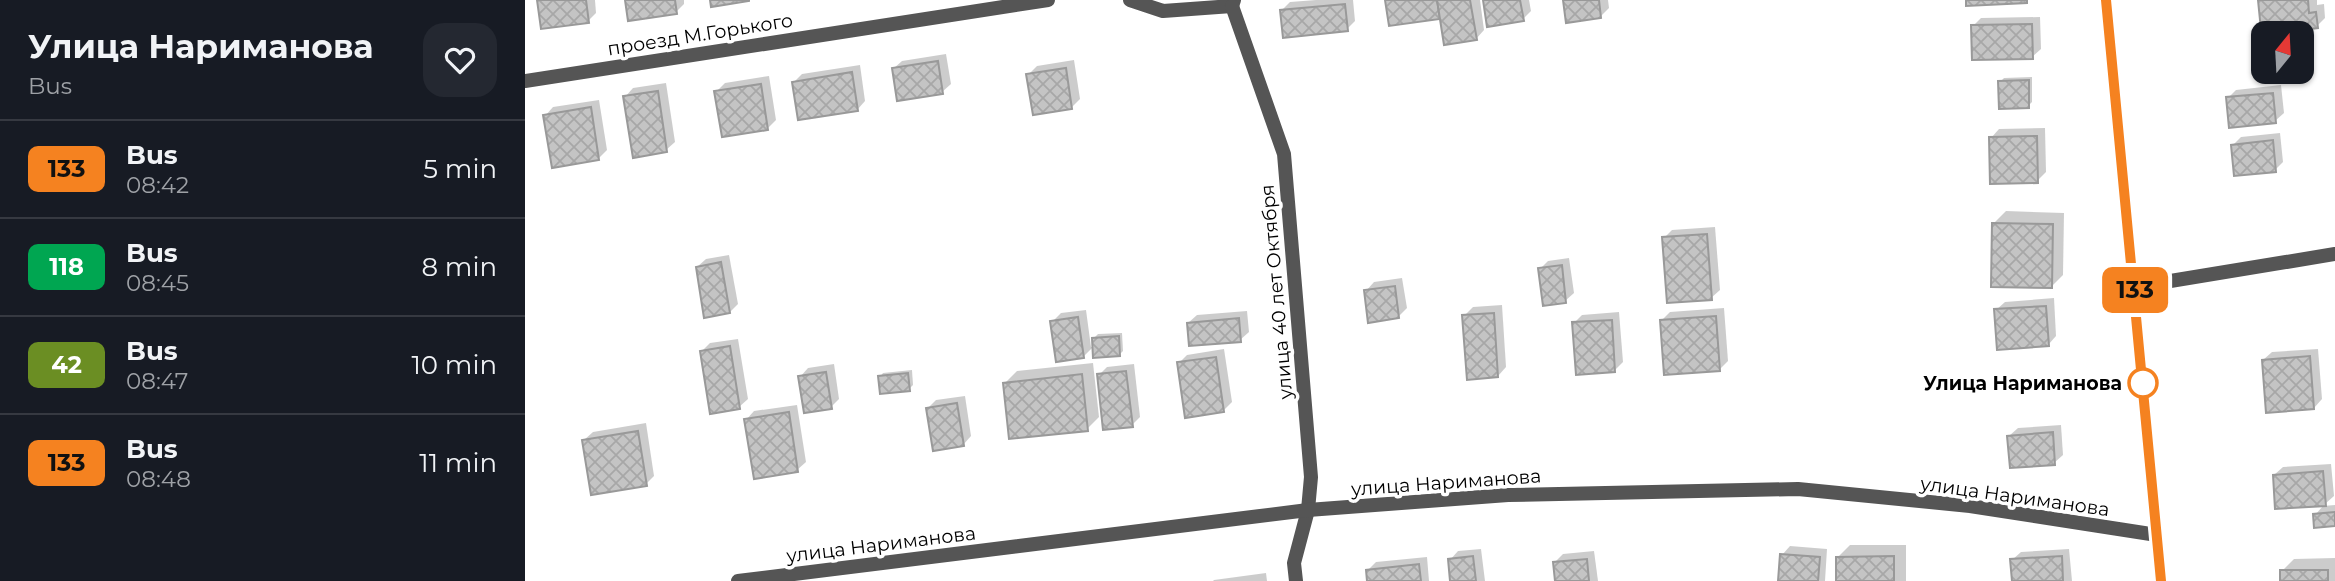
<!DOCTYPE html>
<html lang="en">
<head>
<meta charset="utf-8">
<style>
	body { margin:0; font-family:Montserrat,sans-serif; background:#242831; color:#f1f3f6; height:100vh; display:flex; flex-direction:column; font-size:26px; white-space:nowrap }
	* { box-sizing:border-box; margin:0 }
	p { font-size:23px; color:#9ea1a6 }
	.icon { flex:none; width:38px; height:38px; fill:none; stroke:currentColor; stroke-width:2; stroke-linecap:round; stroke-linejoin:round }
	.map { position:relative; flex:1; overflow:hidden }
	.side { display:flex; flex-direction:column; background:#171b24; width:525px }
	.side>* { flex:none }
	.badge { padding:0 14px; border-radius:10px; font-size:24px; line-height:46px }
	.needle { width:46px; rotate:18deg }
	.tools { position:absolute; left:1726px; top:21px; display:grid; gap:14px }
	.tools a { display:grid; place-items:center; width:63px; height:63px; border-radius:14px; background:#171b24; box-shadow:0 2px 5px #0004; font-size:35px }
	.map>.badge { position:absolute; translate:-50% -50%; box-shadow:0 0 0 4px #fff }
	.round { display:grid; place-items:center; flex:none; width:74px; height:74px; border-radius:21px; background:#242831 }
	.overview { display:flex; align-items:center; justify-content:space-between; height:119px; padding:0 28px }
	h1 { font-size:33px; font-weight:700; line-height:52px }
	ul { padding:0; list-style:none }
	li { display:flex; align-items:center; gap:21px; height:98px; padding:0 28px; border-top:2px solid #363941 }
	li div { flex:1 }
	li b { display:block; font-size:26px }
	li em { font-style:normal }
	li .badge { min-width:77px; font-weight:700; text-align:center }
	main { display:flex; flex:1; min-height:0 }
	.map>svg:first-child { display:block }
</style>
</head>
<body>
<main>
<section class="side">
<div class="overview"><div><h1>Улица Нариманова</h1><p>Bus</p></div><a class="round"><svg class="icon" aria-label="heart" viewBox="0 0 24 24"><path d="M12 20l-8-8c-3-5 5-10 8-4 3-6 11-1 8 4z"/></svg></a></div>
<ul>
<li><span class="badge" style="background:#f58220;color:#111">133</span><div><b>Bus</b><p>08:42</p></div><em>5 min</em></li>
<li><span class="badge" style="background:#00a651;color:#fff">118</span><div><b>Bus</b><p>08:45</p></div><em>8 min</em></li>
<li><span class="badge" style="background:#6b8e23;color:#fff">42</span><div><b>Bus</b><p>08:47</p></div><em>10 min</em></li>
<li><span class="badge" style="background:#f58220;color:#111">133</span><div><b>Bus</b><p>08:48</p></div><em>11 min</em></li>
</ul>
</section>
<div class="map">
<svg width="1810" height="581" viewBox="0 0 1810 581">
	<defs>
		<pattern id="building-cross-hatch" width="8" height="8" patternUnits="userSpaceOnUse" patternTransform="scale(1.75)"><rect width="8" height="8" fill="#c4c4c4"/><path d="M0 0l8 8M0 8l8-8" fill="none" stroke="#a7a7a7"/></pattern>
	</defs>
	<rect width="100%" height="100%" fill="#fff"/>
	<g fill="#0003">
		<path d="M14,0H70L71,13L63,21Z"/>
		<path d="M102,0H159V4L151,12Z"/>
		<path d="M791,0H828L830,21L822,29L756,11L765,2Z"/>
		<path d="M861,0H955L959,30L951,39L917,17Z"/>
		<path d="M959,0H1004L1006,11L998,19Z"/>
		<path d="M1039,0H1083L1084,8L1075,17Z"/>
		<path d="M1734,0H1792V5L1799,4L1800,18L1792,26L1784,27L1785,37L1776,46V33H1738Z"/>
		<path d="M1515,17L1516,49L1507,57L1448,26L1456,18Z"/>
		<path d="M421,54L426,84L417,92L368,69L377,61Z"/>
		<path d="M549,60L555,99L547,107L503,75L512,66Z"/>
		<path d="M335,65L340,101L332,110L269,82L277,74Z"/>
		<path d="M244,76L251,120L243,128L191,92L200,83Z"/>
		<path d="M1507,77V102L1503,106L1475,82L1479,78Z"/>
		<path d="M141,83L150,142L141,150L100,97L108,88Z"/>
		<path d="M1756,85L1759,113L1750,121L1703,98L1711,90Z"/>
		<path d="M74,100L82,150L73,159L20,116L28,107Z"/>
		<path d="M1520,128L1521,172L1512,181L1466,138L1474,129Z"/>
		<path d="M1755,133L1758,162L1750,170L1708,145L1716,137Z"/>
		<path d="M1481,211L1539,213L1538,275L1526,287L1469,223Z"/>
		<path d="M1190,227L1195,290L1186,298L1139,238L1147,230Z"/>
		<path d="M204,255L213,304L205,312L172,267L181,259Z"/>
		<path d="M1044,258L1049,293L1040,301L1015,269L1023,261Z"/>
		<path d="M877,278L882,308L873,317L841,291L849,282Z"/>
		<path d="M1529,298L1531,336L1523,345L1471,310L1480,302Z"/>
		<path d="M977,305L981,367L973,376L939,316L948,307Z"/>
		<path d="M1199,308L1203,361L1194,370L1137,320L1145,312Z"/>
		<path d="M561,310L566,347H568L558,357L527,322L536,313Z"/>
		<path d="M722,311L724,332L715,340L663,323L672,315Z"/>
		<path d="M1094,312L1098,362L1090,370L1049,323L1057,315Z"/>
		<path d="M597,333L598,351L594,355L569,338L573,334Z"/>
		<path d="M213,339L223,399L214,407L177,351L185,343Z"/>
		<path d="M699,349L707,402L698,411L654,363L662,355Z"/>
		<path d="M1793,349L1797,399L1789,408L1738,360L1747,352Z"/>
		<path d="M568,363L574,417L562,429L480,383L492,371Z"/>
		<path d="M309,364L314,399L306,407L275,377L283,368Z"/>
		<path d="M609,364L615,417L607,425L574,375L582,367Z"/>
		<path d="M387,370L388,385L384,389L355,377L358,373Z"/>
		<path d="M440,396L446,436L438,445L403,408L411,400Z"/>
		<path d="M272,405L281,462L272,470L221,420L229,411Z"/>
		<path d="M121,423L129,476L121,484L59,440L68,432Z"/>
		<path d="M1536,425L1538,455L1529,463L1484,436L1493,428Z"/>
		<path d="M1806,464L1809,496L1800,504L1749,475L1758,467Z"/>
		<path d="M1810,505V524L1790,515L1798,506Z"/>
		<path d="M1325,545H1381V581H1313V557Z"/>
		<path d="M1265,546L1302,549L1300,581H1255L1257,555Z"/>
		<path d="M956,549L960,581H927L925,560L933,551Z"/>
		<path d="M1544,549L1547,581H1489L1487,560L1496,552Z"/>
		<path d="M1069,551L1073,581H1031L1029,563L1038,554Z"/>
		<path d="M902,557L904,581H844L843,570L851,562Z"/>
		<path d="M1810,558V581H1757V571L1769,559Z"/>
		<path d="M741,573L742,581H688L689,580Z"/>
	</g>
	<g fill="url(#building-cross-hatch)" stroke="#999" stroke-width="2">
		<path d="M12,0H61L64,23L16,29Z"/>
		<path d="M100,0H150L152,14L103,21Z"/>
		<path d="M185,0H224V1L186,7Z"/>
		<path d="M860,0H912L915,19L864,26Z"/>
		<path d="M912,0H945L952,40L919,45Z"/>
		<path d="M958,0H995L999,21L962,27Z"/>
		<path d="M1038,0H1074L1076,18L1041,23Z"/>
		<path d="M1441,0H1502V3L1441,6Z"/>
		<path d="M1733,0H1783L1784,13L1791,12L1793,28L1776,30L1778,47L1776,33H1738V50Z"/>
		<path d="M820,4L823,31L758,38L755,10Z"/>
		<path d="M1507,24L1508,59L1447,60L1446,25Z"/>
		<path d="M413,61L418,94L372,101L367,68Z"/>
		<path d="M541,68L547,109L508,115L501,74Z"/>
		<path d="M327,72L333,111L273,120L267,82Z"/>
		<path d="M1504,80V108L1474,109L1473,81Z"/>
		<path d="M236,84L243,130L197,137L189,91Z"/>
		<path d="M133,91L142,152L108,158L98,96Z"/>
		<path d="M1748,93L1751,123L1704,128L1701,97Z"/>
		<path d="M66,107L74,160L27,168L18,115Z"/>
		<path d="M1512,136L1513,183L1465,184L1464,137Z"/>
		<path d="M1748,140L1751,172L1709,176L1706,145Z"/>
		<path d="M1467,223L1528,224L1527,288L1466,287Z"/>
		<path d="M1182,234L1187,300L1142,303L1137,237Z"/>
		<path d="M196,262L205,313L179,318L171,267Z"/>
		<path d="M1037,265L1041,303L1018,306L1013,268Z"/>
		<path d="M870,286L874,318L843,323L839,290Z"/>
		<path d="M1521,306L1524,346L1472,350L1469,309Z"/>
		<path d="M969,313L973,377L942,380L937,315Z"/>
		<path d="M1191,316L1195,371L1139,375L1135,320Z"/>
		<path d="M553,317L559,358L531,362L525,321Z"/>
		<path d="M714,318L716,342L664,346L662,323Z"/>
		<path d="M1087,320L1090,372L1051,375L1047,322Z"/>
		<path d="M594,336L595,356L568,358L567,338Z"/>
		<path d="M205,346L215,409L185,414L175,351Z"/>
		<path d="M1785,356L1789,409L1741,413L1737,360Z"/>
		<path d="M691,357L699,412L660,418L652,362Z"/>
		<path d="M601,371L608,427L578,430L572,374Z"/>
		<path d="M301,372L307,409L279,413L273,376Z"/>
		<path d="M383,373L385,391L355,394L353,376Z"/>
		<path d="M557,374L563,431L484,439L478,383Z"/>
		<path d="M432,403L439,446L408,451L401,408Z"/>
		<path d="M264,412L273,472L229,479L219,419Z"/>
		<path d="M113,431L122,486L66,495L57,440Z"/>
		<path d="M1528,432L1530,465L1485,468L1482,436Z"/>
		<path d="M1798,471L1801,506L1750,509L1748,475Z"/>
		<path d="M1810,512V526L1789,528L1788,514Z"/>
		<path d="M1255,554L1295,557L1293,581H1253Z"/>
		<path d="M948,556L951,581H925L923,559Z"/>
		<path d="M1369,556V581H1311V557Z"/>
		<path d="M1537,556L1538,581H1487L1485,559Z"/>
		<path d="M1062,559L1064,581H1030L1028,562Z"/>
		<path d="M894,564L896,581H842L841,570Z"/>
		<rect x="1755" y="570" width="48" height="11"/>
	</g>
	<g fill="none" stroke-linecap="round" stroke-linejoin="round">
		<g stroke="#555" stroke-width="14">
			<path d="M605,0L638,11L707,6L709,0"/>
			<path d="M707,6L759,154L786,477L783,510L769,563L771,581"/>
			<path d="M0,81L523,0"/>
			<path d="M1609,287L1810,254"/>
			<path d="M213,581L783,510L983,495L1273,489L1445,506L1632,535"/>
		</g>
		<path stroke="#555" stroke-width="14" d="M1581,0L1636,581"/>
	</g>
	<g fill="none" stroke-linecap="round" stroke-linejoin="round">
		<g stroke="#fff" stroke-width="16">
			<path id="line" d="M1581,0L1636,581"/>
		</g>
		<use href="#line" stroke="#f58220" stroke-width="10"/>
	</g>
	<circle fill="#fff" stroke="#f58220" stroke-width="3.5" cx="1618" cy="383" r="14"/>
	<g text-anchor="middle" stroke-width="7" stroke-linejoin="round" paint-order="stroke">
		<g font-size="19" fill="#000" stroke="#fff">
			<text transform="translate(175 34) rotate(-9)" y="7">проезд М.Горького</text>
			<text transform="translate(751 292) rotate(-95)" y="7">улица 40 лет Октября</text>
			<text transform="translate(921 482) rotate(-4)" y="7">улица Нариманова</text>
			<text transform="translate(1490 496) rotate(8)" y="7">улица Нариманова</text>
			<text transform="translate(356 544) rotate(-7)" y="7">улица Нариманова</text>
		</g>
		<g font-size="19" font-weight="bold" fill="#000" stroke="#fff" text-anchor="end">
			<text x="1597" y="390">Улица Нариманова</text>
		</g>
	</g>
</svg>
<div class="tools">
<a><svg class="needle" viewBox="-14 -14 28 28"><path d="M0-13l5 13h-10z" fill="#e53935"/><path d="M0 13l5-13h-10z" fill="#9ea1a6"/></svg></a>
</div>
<b class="badge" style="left:1610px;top:290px;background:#f58220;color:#111">133</b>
</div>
</main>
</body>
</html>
